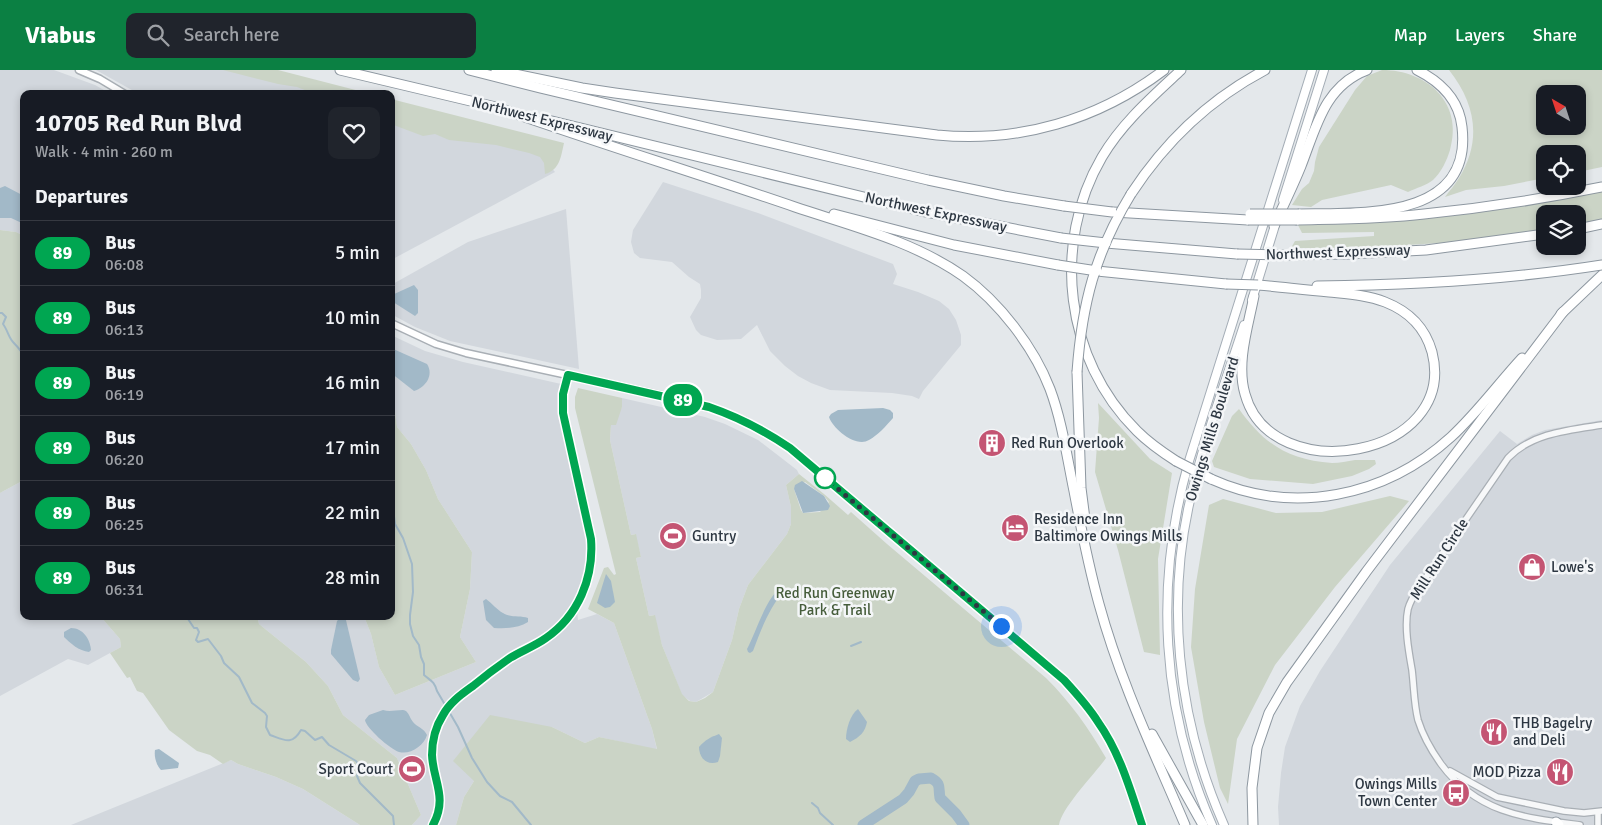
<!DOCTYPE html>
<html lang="en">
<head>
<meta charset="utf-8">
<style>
	body { margin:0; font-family:Signika,sans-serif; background:#20242c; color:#f1f3f6; height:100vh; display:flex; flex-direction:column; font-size:19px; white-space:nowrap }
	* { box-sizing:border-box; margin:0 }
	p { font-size:16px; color:#9ea1a6 }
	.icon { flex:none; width:28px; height:28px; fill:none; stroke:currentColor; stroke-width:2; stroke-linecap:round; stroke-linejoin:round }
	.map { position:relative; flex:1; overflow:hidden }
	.side { position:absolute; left:20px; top:20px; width:375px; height:530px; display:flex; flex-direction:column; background:#171b24; border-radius:10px; box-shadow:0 2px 8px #0003 }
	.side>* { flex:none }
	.badge { padding:0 10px; border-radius:16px; font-size:18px; line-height:32px }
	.needle { width:32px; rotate:321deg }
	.controls { position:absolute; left:1536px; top:15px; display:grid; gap:10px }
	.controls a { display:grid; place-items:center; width:50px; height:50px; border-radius:10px; background:#171b24; box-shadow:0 2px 8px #0003; font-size:25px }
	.you { position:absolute; width:25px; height:25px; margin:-12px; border:4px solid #fff; border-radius:50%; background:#1a73e8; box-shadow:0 0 0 8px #1a73e833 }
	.map>.badge { position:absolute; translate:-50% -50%; box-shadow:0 0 0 2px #fff }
	h2 { padding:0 15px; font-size:19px; line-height:45px }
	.round { display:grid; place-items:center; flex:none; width:52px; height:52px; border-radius:10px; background:#20242c }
	.headline { display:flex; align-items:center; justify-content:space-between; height:85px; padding:0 15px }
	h1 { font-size:24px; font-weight:700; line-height:38px }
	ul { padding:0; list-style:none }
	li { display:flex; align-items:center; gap:15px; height:65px; padding:0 15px; border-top:1px solid #363941 }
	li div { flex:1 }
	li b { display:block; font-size:19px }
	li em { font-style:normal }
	li .badge { min-width:55px; font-weight:700; text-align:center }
	header { display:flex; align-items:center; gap:30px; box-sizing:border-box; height:70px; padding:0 25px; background:#0b8043; color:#fff }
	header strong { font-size:24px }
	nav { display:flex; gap:28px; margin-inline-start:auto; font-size:18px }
	.search { width:350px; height:45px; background:#20242c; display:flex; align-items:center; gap:12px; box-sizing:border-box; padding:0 18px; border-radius:10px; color:#9ea1a6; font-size:19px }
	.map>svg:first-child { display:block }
</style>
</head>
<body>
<header>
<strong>Viabus</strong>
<div class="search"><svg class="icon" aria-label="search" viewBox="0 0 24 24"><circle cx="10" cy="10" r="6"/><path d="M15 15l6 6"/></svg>Search here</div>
<nav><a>Map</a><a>Layers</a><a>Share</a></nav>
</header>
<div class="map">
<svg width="1602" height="755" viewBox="0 0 1602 755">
	<rect width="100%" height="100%" fill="#e4e8eb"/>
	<g fill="#d2d7dd">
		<path d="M0,0H54L95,15L111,24H24V166L16,162L0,160Z"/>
		<path d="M96,0H238L329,24H139Z"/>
		<path d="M391,44L538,82L555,102L391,190Z"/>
		<path d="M663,112L758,143L893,194L897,204L893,214L918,222L939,231L949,239L956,250L961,265V275L923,321L919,329L912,326L892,323L830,320L811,313L798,306L785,296L770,281L757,255L741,269L717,270L701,265L696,260L690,247L701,228V220L700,214L689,207L672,192L640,188L634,183L631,172L633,160Z"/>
		<path d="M566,139L579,299L450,271L415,257L391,244V215L468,172Z"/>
		<path d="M391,265L425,281L463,292L570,316L567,325V343L595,468V496L587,524L577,541L578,550L597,544L614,553L652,659L657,680L599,667L585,673L552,657L474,711L464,727L456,755H412L421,745L397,688L343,645L328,616L306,592L259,554L257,546H364L371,564L379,597L395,625L476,592L460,567L470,519L472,482L438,429L426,400L411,374L397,357L395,342L391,332Z"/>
		<path d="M622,328L705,347L725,354L758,370L797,400L799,404L786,415L791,437V454L787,464L748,515L739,539L732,570L713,622L696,632L690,631L682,625L662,575L654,545L649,546L636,488L641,487L635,464L631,465L610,370L611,354L622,337Z"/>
		<path d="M1602,350V755H1279L1278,737L1281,703L1285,677L1300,636L1320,601L1390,495L1500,361L1517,374L1532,365L1545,360Z"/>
		<path d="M24,410V546H100L120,569L121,577L88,595L68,589L0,626V423Z"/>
		<path d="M231,690L238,694L276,707L303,719L360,755H71Z"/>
	</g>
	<g fill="#cbd4c6" fill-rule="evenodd">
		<path d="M223,0H278L371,24H315L297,17L278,14Z"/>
		<path d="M1382,0C1427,0 1464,33 1450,80C1447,90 1441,103 1433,110C1427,115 1416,118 1408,122L1391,115L1322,130L1311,137L1292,135L1302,119L1309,113L1314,101L1315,92L1319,77L1355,20L1367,6Z"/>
		<path d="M1449,0H1602V97L1578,102V84H1545V108L1504,116L1466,120L1445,127C1449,121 1455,115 1459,108C1482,71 1476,34 1449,0ZM1545,24H1578V56H1545Z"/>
		<path d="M391,29L564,73C561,86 560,100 545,104L544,93L540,87L529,83L496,75L449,70L435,64L423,66L391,54Z"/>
		<path d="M1602,120V149L1578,154V144H1545V160L1456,172L1358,178H1291L1295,171L1374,166V162L1302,163L1298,155C1334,153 1370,152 1405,150C1471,145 1537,135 1602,120Z"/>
		<path d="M0,160L16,162L24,166V410L0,423Z"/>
		<path d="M578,318L622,328V337L616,355H611L610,370L631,465L636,464L641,487L636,488L649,546L655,545L662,575L682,624L689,631L696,632L705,628L713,622L732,570L739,539L748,515L787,464L791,454V437L786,415L799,404L824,424L848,445L851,442L887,474L1046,608C1071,633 1088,657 1106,688C1094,705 1062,737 1059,755H456L464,727L474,711L453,691L490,645L552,657L585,673L599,667L657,679L652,659L614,553L588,539L604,498L608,497L614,505L616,504L575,338V327ZM805,412L824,426L829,432L820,442L803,443L801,440L794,419Z"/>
		<path d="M391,332L395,342L397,357L411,374L426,400L438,429L472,482L470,519L460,567L476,592L395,625L379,597L371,564L364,546H391Z"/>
		<path d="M1098,333L1150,389L1172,403L1158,489L1160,585L1144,582L1118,480L1095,402L1099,348Z"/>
		<path d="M1239,339C1264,374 1288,390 1332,393C1340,393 1347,391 1355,390C1361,390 1368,390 1375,390L1376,394L1369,399L1352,406L1313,414L1250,409L1214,397L1212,391L1232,346Z"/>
		<path d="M1390,426L1409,431L1335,517L1275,595L1237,669L1228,734L1220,718L1204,652L1191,577L1195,519L1209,435L1223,429L1276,443L1322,442Z"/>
		<path d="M100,546H257L259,554L306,592L328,616L343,645L397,688L421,745L412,755H360L303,719L276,707L238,694L231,690L223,694L210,685L197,681L169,660L143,623L137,621L130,607L127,608L110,583L121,577L120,569Z"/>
	</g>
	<g fill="#a2b9c8">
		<path d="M5,116L24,126V154L11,148H0V118Z"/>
		<path d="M414,215L418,220V243L415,246L393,232L392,225Z"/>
		<path d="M391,278L427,294C434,305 426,317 414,321L391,303Z"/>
		<path d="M883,338L890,340L893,343V348C886,356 878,365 869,370C856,378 833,359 829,347L831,344L838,340Z"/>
		<path d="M802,411L824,426L830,436L828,440L803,443L794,419L795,415Z"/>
		<path d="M606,504L611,511L615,532L610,537L605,538L597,533Z"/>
		<path d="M784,516L785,519C769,539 762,557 753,581L750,583L748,582L747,579C756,563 767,523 784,516Z"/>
		<path d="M486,529C492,533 497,540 503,543C511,548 520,545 528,548V552C518,558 506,559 494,558L486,550L483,531Z"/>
		<path d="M345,546L360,609L358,612L353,610L331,584V580L337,551L341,547Z"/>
		<path d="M71,558C83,558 90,569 91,580L89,582C79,581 70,573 64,567V562Z"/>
		<path d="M858,639L867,652C865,662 860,667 850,672L846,669C846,659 850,645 858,639Z"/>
		<path d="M383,640C390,642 395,640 403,640C409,641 409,647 413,652C417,657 424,658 427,665C424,676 410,685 399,682C390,679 366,658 365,650L369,645Z"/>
		<path d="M719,664L722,668L720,686L718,692C707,696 699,688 699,677C705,670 711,667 719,664Z"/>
		<path d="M159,679L179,693L178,698L161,700C156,695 154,686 155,680Z"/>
	</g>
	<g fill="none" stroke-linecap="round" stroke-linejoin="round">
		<g stroke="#a2b9c8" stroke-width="2">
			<path d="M0,243H2L6,247L3,254C7,259 9,268 13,272C17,276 20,280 24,285"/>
			<path d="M24,288V289"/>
			<path d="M391,423L395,454L403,468L412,494L413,522L410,545V554L413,566L419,575L421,587L424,594V605C431,611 434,611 437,621L458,657L472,688L487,712L500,726L512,732L531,755"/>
			<path d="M186,546L194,558H197L199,562L196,570L198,572L208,569L221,586L224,593L239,607L252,633L265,643L267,646L266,657L270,665C284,670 292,676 301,660L305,661L315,670L322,667L329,675L356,691C360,696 359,700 357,706L360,713L393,746L394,755"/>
			<path d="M851,576L861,572"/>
			<path d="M812,733L818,738L820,743L833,755"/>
		</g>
		<path stroke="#a2b9c8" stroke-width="11" d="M863,755L903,729L909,722L915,711L919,709L931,708C942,714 938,718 940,728L956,744L964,755"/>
		<g stroke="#a9afb5" stroke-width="8">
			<g id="tertiary">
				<path d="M1450,701L1497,727L1564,741L1584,743L1602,741"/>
				<path d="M1598,742V755"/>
				<path d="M1580,755C1524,748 1477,743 1441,694C1431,680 1423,666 1418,650C1414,634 1414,617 1412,600C1409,583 1404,557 1408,539C1410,532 1414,525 1418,519L1508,388C1532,363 1569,360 1602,355"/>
			</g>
		</g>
		<g stroke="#a9afb5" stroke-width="9">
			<g id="secondary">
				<path d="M79,0L100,9L125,24"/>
				<path d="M391,253L436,274L466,283L692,332L720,341L745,351L768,364L790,378L812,397L1064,610C1078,625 1092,640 1103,658C1121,688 1131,722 1142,755"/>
			</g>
		</g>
		<g stroke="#a4adb6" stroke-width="10">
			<g id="primary">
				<path d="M1283,130L1324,0"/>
				<path d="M1252,230L1276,152"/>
				<path d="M1212,755C1161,639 1154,513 1189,391L1312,0"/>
				<path d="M1224,755C1177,649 1164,527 1194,414C1207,360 1227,308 1244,255"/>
			</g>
		</g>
		<g stroke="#8d97a0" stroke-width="11">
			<g id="motorway">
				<path d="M340,0L500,38"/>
				<path d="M469,0L540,18L928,110L1004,126L1064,136"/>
				<path d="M496,0L582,18L615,23L937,65C1019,73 1098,50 1164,0"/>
				<path d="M496,37C595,72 696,103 795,137C852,156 913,171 963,206C999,232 1034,277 1050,319C1062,351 1067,387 1074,421C1081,458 1089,498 1099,534C1120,611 1154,682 1185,755"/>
				<path d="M552,51L921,141L1061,168"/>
				<path d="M1131,124C1165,72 1210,29 1265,0"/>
				<path d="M1113,142L1248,150"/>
				<path d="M834,144L954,175L1058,195"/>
				<path d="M1299,144C1360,143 1473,151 1462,57C1459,29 1441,12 1417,0"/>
				<path d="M1297,150C1339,149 1381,149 1424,144C1483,138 1543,129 1602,117"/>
				<path d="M1274,156C1283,136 1293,116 1301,96C1316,58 1324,16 1367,0"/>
				<path d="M1578,159L1602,154"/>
				<path d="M1106,173L1237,184"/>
				<path d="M1286,185L1348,184L1426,180L1545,164"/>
				<path d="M1097,201L1226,214"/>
				<path d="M1317,216C1412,215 1507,210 1602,195"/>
				<path d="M1254,226C1248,257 1236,293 1245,324C1271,420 1459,388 1432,282C1425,257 1408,241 1385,232C1367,225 1348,224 1329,222C1305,220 1281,217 1258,215"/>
				<path d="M1561,244L1602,205"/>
				<path d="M1077,302L1081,418L1085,449"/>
				<path d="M1176,391C1162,382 1149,373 1137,361C1065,290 1051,174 1102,87C1122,53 1152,27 1181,0"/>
				<path d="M1211,409C1293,446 1385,427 1451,367C1477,343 1498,314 1522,288"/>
				<path d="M1152,664L1203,755"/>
				<path d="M1556,752L1559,755"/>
				<path d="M1253,755L1252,718L1257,678L1269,643L1287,612L1366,502L1563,242"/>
			</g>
		</g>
		<use href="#tertiary" stroke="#f7f8f9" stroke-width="5.5"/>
		<use href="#secondary" stroke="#fff" stroke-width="6"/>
		<use href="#primary" stroke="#fff" stroke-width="8"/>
		<use href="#motorway" stroke="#fff" stroke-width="9"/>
		<g stroke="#8d97a0" stroke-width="11" stroke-linecap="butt">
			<g id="motorway-bridge">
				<path d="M1064,136L1112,142"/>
				<path d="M1250,144H1299"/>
				<path d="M1248,150H1297"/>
				<path d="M1061,168L1106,173"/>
				<path d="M1237,184L1286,185"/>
				<path d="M1058,195L1097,201"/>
				<path d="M1226,214L1258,215"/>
				<path d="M1077,302C1082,234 1095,183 1131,124"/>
				<path d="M1176,391L1211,409"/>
			</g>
		</g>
		<use href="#motorway-bridge" stroke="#fff" stroke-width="9"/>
	</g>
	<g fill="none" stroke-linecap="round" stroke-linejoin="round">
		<g stroke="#fff" stroke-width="11">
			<path id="line" d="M433,755C448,727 433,711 432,685C432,671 436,656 443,645C450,632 462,624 473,616C485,606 497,597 510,588C521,581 535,576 546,568C578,546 594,508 591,469L563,343V324L568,305L709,337C738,347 765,361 790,378L1064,610C1076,623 1088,636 1098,652C1120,683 1130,719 1142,755"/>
		</g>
		<use href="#line" stroke="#00a651" stroke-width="8"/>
		<path stroke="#2d3742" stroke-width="5" stroke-dasharray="0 9" d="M825,408L1001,556"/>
	</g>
	<defs>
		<g id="building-disc" transform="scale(1.4375)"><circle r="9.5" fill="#c45573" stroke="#f4f6f8"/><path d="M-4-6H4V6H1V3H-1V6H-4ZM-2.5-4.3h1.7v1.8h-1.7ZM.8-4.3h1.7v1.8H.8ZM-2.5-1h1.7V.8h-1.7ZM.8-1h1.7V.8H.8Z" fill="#fff"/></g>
		<g id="hotel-disc" transform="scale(1.4375)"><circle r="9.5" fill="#c45573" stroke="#f4f6f8"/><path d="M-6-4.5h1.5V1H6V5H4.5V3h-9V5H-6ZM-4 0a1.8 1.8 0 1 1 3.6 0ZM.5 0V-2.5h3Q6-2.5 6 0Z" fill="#fff"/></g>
		<g id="stadium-disc" transform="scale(1.4375)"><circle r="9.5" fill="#c45573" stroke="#f4f6f8"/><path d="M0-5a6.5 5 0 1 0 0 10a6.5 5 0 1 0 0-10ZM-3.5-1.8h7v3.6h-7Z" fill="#fff"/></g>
		<g id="shop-disc" transform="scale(1.4375)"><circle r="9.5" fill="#c45573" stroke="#f4f6f8"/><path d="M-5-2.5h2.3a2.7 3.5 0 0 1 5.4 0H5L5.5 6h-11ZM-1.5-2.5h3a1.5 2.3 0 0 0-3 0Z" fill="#fff"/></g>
		<g id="restaurant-disc" transform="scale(1.4375)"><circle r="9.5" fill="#c45573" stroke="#f4f6f8"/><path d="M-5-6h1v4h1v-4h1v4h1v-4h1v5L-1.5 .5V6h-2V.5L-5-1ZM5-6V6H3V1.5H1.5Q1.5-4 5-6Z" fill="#fff"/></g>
		<g id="bus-disc" transform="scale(1.4375)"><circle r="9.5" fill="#c45573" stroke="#f4f6f8"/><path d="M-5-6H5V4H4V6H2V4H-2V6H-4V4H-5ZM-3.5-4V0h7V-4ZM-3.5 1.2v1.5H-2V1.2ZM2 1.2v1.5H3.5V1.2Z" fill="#fff"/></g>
	</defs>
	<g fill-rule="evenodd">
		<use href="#building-disc" x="992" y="373"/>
		<use href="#hotel-disc" x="1015" y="458"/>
		<use href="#stadium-disc" x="673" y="466"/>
		<use href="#shop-disc" x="1532" y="497"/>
		<use href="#restaurant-disc" x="1494" y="662"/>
		<use href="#stadium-disc" x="412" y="699"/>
		<use href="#restaurant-disc" x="1560" y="702"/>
		<use href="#bus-disc" x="1456" y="723"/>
	</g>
	<circle fill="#fff" stroke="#00a651" stroke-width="2.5" cx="825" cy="408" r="10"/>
	<g text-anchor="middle" stroke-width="5" stroke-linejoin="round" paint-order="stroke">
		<g font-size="15" fill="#2d3742" stroke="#f4f6f8">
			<text transform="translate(542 49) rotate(14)" y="5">Northwest Expressway</text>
			<text transform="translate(936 142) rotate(12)" y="5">Northwest Expressway</text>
			<text transform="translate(1338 182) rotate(-2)" y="5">Northwest Expressway</text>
			<text transform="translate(1212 359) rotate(-73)" y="5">Owings Mills Boulevard</text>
			<text transform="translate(1439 489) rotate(-57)" y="5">Mill Run Circle</text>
		</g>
		<g font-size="15" fill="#2d3742" stroke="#f4f6f8" text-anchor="start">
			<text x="1011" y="378">Red Run Overlook</text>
			<text x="1034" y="454">Residence Inn<tspan x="1034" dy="17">Baltimore Owings Mills</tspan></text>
			<text x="692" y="471">Guntry</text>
			<text x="1551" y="502">Lowe's</text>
			<text x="1513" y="658">THB Bagelry<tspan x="1513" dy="17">and Deli</tspan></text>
			<text x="393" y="704" text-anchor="end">Sport Court</text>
			<text x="1541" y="707" text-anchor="end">MOD Pizza</text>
			<text x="1437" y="719" text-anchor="end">Owings Mills<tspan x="1437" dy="17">Town Center</tspan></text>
		</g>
		<g font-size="15" fill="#465d3b" stroke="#f4f6f8">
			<text x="835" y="528">Red Run Greenway<tspan x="835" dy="17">Park &amp; Trail</tspan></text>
		</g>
	</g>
</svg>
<div class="controls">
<a><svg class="needle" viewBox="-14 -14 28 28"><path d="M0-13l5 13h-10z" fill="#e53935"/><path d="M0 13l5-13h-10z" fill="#9ea1a6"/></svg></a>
<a><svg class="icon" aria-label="locate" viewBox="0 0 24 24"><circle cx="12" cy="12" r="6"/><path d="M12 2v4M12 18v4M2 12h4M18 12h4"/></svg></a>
<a><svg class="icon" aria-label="layers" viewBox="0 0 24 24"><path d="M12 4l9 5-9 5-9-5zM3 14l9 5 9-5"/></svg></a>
</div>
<div class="you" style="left:1001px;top:556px"></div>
<b class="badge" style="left:683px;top:330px;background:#00a651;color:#fff">89</b>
<section class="side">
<div class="headline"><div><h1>10705 Red Run Blvd</h1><p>Walk · 4 min · 260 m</p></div><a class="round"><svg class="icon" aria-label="heart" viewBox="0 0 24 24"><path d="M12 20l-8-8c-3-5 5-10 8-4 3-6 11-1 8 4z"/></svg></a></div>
<h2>Departures</h2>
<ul>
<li><span class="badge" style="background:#00a651;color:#fff">89</span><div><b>Bus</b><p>06:08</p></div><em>5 min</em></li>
<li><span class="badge" style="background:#00a651;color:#fff">89</span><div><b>Bus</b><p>06:13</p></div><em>10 min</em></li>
<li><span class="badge" style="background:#00a651;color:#fff">89</span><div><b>Bus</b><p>06:19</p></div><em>16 min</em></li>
<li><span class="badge" style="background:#00a651;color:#fff">89</span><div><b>Bus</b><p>06:20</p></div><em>17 min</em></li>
<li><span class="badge" style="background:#00a651;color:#fff">89</span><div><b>Bus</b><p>06:25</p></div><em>22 min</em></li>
<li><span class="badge" style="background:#00a651;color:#fff">89</span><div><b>Bus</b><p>06:31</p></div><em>28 min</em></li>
</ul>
</section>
</div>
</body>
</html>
